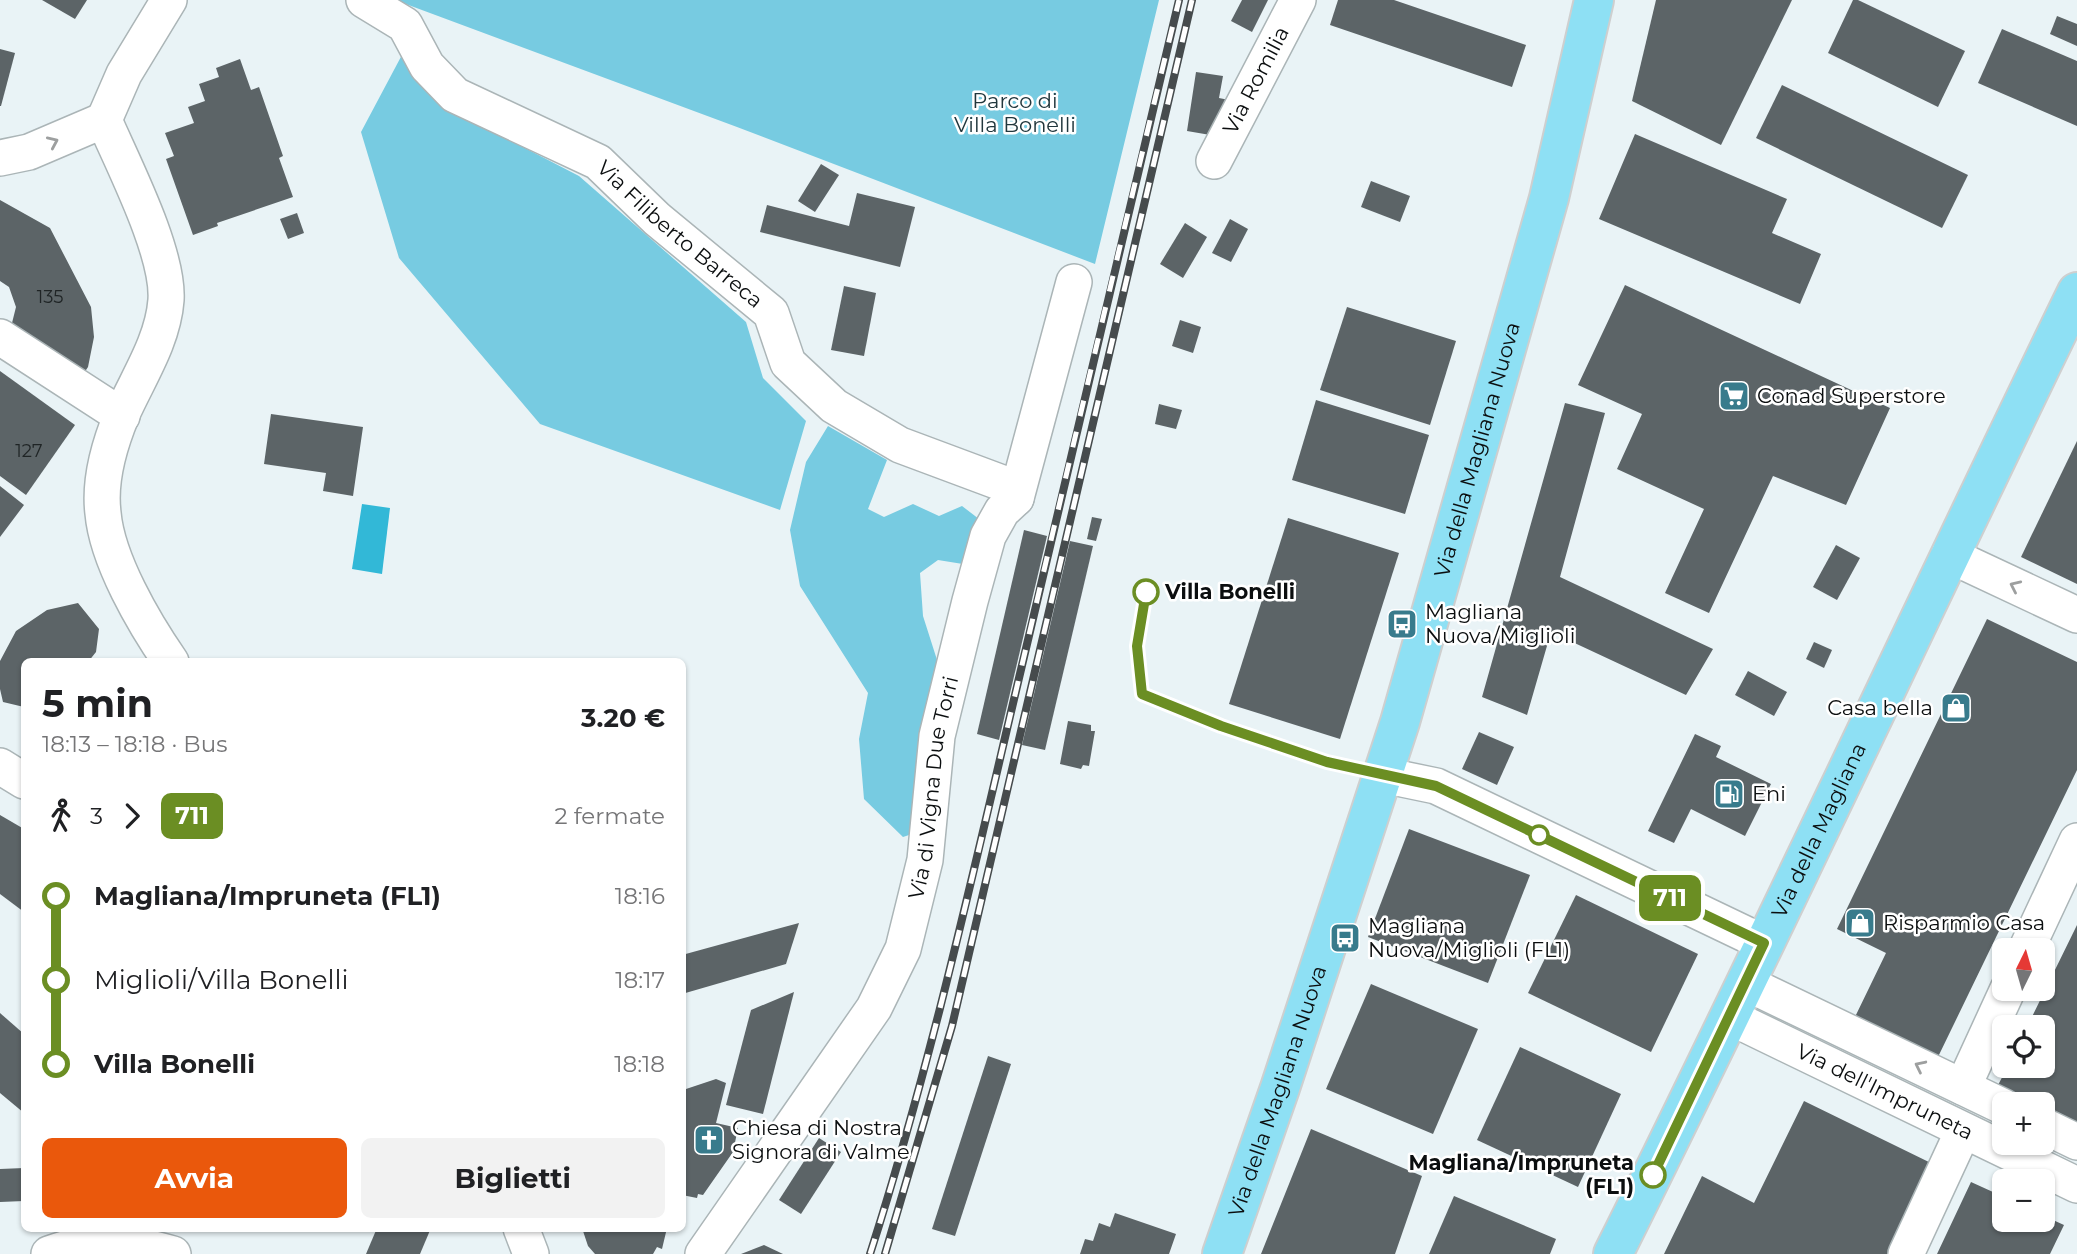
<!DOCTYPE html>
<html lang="it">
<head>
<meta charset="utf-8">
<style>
	body { margin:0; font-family:Montserrat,sans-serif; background:#f2f2f2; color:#202124; height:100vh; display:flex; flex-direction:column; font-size:26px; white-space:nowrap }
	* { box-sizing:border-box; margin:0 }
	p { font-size:23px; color:#757577 }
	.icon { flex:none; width:38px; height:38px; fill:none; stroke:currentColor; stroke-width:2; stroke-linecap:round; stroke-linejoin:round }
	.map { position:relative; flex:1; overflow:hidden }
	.details { position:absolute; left:21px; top:658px; width:665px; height:574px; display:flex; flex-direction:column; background:#fff; border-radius:10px; box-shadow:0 2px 5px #0004 }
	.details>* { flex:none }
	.badge { padding:0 14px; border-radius:10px; font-size:24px; line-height:46px }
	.needle { width:46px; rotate:5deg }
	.buttons { position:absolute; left:1992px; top:938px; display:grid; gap:14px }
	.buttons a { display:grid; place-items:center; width:63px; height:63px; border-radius:10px; background:#fff; box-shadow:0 2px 5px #0004; font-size:35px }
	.map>.badge { position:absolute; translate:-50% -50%; box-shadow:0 0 0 4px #fff }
	.legs { display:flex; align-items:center; gap:10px; height:77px; padding:0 21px; font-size:23px }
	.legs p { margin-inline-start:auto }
	.head { display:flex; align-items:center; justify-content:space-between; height:119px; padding:0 21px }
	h1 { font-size:38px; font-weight:700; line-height:52px }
	.cta { display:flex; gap:14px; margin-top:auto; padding:14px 21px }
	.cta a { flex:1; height:80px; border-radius:10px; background:#ea580c; color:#fff; font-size:28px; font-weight:700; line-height:80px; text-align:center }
	.cta a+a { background:#f2f2f2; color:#202124 }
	ul { padding:0 21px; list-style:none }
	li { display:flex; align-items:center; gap:24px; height:84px; font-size:26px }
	li i { display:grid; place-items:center; width:10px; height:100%; margin:0 9px; background:currentColor }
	li i::after { content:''; width:18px; height:18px; margin:-9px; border:5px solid; border-radius:50%; background:#fff }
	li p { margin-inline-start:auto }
	li:first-child i { background:linear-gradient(#0000 50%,currentColor 0) }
	li:last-child i { background:linear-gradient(currentColor 50%,#0000 0) }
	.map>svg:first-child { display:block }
</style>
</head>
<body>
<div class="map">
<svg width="2077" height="1254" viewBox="0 0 2077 1254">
	<rect width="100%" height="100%" fill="#e9f3f6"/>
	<g fill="#77cbe1">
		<path d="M395,0H1159L1095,264L737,127Z"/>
		<path d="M403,53L442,105L579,176L746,322L763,378L806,421L780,510L540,424L399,258L361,132Z"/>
		<path d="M828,426L887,460L868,509L884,517L913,504L939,516L962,506L979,519L969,565L938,560L920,573L923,616L938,663L921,831L903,837L864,799L859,739L868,693L800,586L790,530L806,462Z"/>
	</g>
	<path fill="#32b8d7" d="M362,504L390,508L382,574L352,569Z"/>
	<g fill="#5c6467">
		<path d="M42,0H87L75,19Z"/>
		<path d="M1242,0H1268L1252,32L1231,21Z"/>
		<path d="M1338,0H1394L1526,45L1512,87L1330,25Z"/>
		<path d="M1656,0H1792L1721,145L1632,101Z"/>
		<path d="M1853,0H1858L1965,51L1938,107L1828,53Z"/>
		<path d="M2057,16L2077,24V46L2050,34Z"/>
		<path d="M2002,29L2077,61V126L1978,83Z"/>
		<path d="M0,49L15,53L1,106H0Z"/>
		<path d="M240,59L251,90L259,87L283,156L279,158L293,197L217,223L218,226L193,235L166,159L174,156L165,133L194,123L188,107L205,101L199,84L219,77L216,68Z"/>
		<path d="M1196,72L1223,76L1219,98L1229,100L1222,137L1187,131Z"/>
		<path d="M1782,85L1968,175L1942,228L1756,138Z"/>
		<path d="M1635,134L1787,199L1772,233L1821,254L1800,304L1599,219Z"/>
		<path d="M821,164L839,175L815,212L798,201Z"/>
		<path d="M1371,181L1410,196L1400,222L1361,207Z"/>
		<path d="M857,193L915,207L900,267L760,232L767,205L849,226Z"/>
		<path d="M0,200L50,228L91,307L94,337L88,367L82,376L11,327L16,307L9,287L0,281Z"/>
		<path d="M297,213L304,233L288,239L280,219Z"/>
		<path d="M1230,219L1248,229L1231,262L1212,253Z"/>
		<path d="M1185,223L1207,237L1183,278L1160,264Z"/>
		<path d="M1625,285L1890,408L1846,505L1773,476L1709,613L1665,593L1704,509L1617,469L1642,414L1578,385Z"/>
		<path d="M844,286L876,293L864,356L831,350Z"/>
		<path d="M1347,307L1456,341L1430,425L1320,390Z"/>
		<path d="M1180,320L1201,327L1193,353L1172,346Z"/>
		<path d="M0,371L75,425L26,495L0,476Z"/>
		<path d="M1316,400L1429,435L1405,514L1292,480Z"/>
		<path d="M1565,403L1605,413L1560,577L1713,649L1686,695L1551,632L1527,715L1482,697Z"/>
		<path d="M1159,404L1182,410L1176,429L1155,424Z"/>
		<path d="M271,414L363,427L353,496L323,491L326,473L264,464Z"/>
		<path d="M2077,441V584L2021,557Z"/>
		<path d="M0,486L24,505L0,537Z"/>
		<path d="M1092,517L1102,519L1096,541L1087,539Z"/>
		<path d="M1288,518L1399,553L1340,739L1229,704Z"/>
		<path d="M1024,530L1047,536L999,740L977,734Z"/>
		<path d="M1070,541L1093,546L1045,750L1022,745Z"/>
		<path d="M1836,545L1860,558L1837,600L1813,587Z"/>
		<path d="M78,603L99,629L96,652L88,662H24V707L3,702L0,689V661L16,631L47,610Z"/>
		<path d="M1987,619L2077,662V770L1937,1059L1854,1019L1886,953L1837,929Z"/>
		<path d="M1814,642L1832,650L1824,668L1806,659Z"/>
		<path d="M1748,671L1787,692L1774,716L1735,695Z"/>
		<path d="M1068,721L1091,725V731H1095L1089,766L1083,765L1081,769L1060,764Z"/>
		<path d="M1479,732L1514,747L1497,785L1462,769Z"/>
		<path d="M1695,734L1721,746L1716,757L1771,784L1745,836L1691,809L1674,843L1648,831Z"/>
		<path d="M0,815L24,829V912L0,894Z"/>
		<path d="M1409,829L1530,875L1488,983L1368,937Z"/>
		<path d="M1576,895L1698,954L1651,1052L1528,993Z"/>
		<path d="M799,923L786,964L682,994V955Z"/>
		<path d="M2077,925V1126L2042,1109V1104H2032L1997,1087L2008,1066H2042V1027H2027Z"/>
		<path d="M1371,984L1478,1029L1433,1134L1326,1089Z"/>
		<path d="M794,992L763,1114L726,1105L751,1010Z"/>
		<path d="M0,1013L24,1034V1113L0,1093Z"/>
		<path d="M1520,1047L1621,1094L1578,1187L1477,1140Z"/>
		<path d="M988,1056L1011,1064L955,1236L932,1229Z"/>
		<path d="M716,1079L726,1083L716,1123L738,1128L733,1152L703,1195L698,1194L697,1198L682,1195V1098L686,1089Z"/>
		<path d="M1804,1101L1935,1165L1892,1254H1664L1702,1176L1754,1203Z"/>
		<path d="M1311,1129L1422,1176L1395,1254H1261Z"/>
		<path d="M819,1138L841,1152L801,1214L779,1200Z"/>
		<path d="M24,1168V1201L0,1202V1169Z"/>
		<path d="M1971,1182L2004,1197V1220H2042V1215L2064,1225L2050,1254H1937Z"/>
		<path d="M1454,1196L1556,1239L1550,1254H1429Z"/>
		<path d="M1115,1213L1176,1234L1169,1254H1080L1085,1239L1093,1241L1099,1223L1110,1227Z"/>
		<path d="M377,1228H431L420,1254H366Z"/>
		<path d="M582,1228H667L662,1249L657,1247L653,1254H595L588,1246Z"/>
		<path d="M764,1245L783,1254H741Z"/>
	</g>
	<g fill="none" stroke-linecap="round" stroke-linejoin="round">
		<g stroke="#abb5b7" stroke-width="38">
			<g id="minor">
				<path id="s1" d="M364,0L405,25L427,66L455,95L598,162L657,219L771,313L788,363L834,406L900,445L1010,486L1016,498"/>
				<path d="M104,120C124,166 169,253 166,300C163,341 138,378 122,414C110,443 99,481 103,513C107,560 144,623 171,662"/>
				<path d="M104,120L124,74L169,0"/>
				<path d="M0,158L29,152L104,120"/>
				<path id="s2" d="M1214,161L1298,0"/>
				<path d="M0,337L122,416"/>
				<path d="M1949,555L2077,615"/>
				<path d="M0,766L24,781"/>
				<path d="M1383,775L1436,786L1764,943"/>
				<path d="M2026,950L2077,841"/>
				<path d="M1746,983L2004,1107"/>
				<path id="s3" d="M1730,1017L2077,1185"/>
				<path d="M1963,1087L2008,989"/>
				<path d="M2042,1125L2077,1142"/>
				<path d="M521,1228L531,1254"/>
				<path d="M49,1254C99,1236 124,1241 173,1254"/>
				<path id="s4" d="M703,1254L874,1008L903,949L925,860L937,736L970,601L988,536L1002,511L1016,498L1074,282"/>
				<path d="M1906,1254L1963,1131"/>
			</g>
		</g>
		<g stroke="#cecfcf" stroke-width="42">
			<g id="major">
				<path id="s5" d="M1222,1254L1280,1088L1400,722L1549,198L1594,0"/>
				<path id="s6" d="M1613,1254C1772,936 1921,612 2077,292"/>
			</g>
		</g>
		<use href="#minor" stroke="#fff" stroke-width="35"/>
		<use href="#major" stroke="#8ee0f4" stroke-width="38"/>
		<g stroke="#464b4d" stroke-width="8">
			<g id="rail">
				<path d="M870,1254C929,1071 971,882 1015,695C1069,463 1123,231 1179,0"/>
				<path d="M885,1254L952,1026L1192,0"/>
			</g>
		</g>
		<use href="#rail" stroke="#fff" stroke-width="5" stroke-dasharray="16" stroke-linecap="butt"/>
	</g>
	<defs><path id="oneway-chevron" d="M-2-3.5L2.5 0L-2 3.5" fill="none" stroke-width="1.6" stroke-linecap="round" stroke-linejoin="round" transform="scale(1.75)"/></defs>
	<g stroke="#9d9f9f">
		<use href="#oneway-chevron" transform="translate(53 142) rotate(-24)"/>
		<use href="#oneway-chevron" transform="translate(2015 586) rotate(-155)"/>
		<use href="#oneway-chevron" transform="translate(1920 1066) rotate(-154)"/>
	</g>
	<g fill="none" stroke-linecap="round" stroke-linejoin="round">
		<g stroke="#fff" stroke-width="16">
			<path id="line-1" d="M1146,592L1137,646L1142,694L1221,726L1327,762L1436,786L1764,943L1653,1175"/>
		</g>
		<use href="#line-1" stroke="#6b8e23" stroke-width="10"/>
	</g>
	<defs>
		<g id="supermarket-square" transform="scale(1.575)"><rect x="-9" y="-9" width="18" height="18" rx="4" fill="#387b8c" stroke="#fff"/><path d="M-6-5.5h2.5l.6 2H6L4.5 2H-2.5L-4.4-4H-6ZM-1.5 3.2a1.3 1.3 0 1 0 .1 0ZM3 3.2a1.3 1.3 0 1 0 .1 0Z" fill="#fff"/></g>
		<g id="bus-square" transform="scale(1.575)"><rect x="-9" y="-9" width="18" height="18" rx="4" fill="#387b8c" stroke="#fff"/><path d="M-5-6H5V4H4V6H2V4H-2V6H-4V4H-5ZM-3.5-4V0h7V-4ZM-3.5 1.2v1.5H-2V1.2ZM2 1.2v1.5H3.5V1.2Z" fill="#fff"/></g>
		<g id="shop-square" transform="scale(1.575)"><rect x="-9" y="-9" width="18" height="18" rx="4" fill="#387b8c" stroke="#fff"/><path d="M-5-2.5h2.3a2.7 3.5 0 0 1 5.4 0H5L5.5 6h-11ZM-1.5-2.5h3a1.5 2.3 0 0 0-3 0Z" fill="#fff"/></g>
		<g id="fuel-square" transform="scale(1.575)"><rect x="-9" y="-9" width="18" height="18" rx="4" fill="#387b8c" stroke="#fff"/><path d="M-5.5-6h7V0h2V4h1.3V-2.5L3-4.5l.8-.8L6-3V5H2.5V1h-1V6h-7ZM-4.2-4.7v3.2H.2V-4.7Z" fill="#fff"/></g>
		<g id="church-square" transform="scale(1.575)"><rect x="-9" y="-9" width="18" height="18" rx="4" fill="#387b8c" stroke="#fff"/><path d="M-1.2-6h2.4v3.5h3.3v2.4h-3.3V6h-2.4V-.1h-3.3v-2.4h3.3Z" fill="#fff"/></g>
	</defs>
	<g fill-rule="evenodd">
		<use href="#supermarket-square" x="1734" y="396"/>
		<use href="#bus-square" x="1402" y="624"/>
		<use href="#shop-square" x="1956" y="708"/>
		<use href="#fuel-square" x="1729" y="794"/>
		<use href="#shop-square" x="1860" y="923"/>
		<use href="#bus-square" x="1345" y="938"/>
		<use href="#church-square" x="709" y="1140"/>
	</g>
	<g fill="#fff" stroke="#6b8e23" stroke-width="3.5">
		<circle cx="1146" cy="592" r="12"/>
		<circle cx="1539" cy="835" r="9"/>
		<circle cx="1653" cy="1175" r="12"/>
	</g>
	<g text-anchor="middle" stroke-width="5" stroke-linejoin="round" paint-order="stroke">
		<g font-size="18" fill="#1f2425">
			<text x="50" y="303">135</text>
			<text x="29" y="457">127</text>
		</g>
		<g font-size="21" fill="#0b0e0f" stroke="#fff">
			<text dy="7" stroke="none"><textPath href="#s2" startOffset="91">Via Romilia</textPath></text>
			<text dy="7" stroke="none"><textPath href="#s1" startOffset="402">Via Filiberto Barreca</textPath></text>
			<text dy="7" stroke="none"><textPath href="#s5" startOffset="844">Via della Magliana Nuova</textPath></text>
			<text dy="7" stroke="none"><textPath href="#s4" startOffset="530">Via di Vigna Due Torri</textPath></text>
			<text dy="7" stroke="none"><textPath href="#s6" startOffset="471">Via della Magliana</textPath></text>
			<text dy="7" stroke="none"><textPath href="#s5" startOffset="172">Via della Magliana Nuova</textPath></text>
			<text dy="7" stroke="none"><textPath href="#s3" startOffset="172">Via dell'Impruneta</textPath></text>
		</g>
		<g font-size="21" fill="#21373d" stroke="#fff">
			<text x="1015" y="108">Parco di<tspan x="1015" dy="24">Villa Bonelli</tspan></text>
		</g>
		<g font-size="21" fill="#0b0e0f" stroke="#fff" text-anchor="start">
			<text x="1757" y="403">Conad Superstore</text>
			<text x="1425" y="619">Magliana<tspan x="1425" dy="24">Nuova/Miglioli</tspan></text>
			<text x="1933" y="715" text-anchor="end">Casa bella</text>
			<text x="1752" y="801">Eni</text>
			<text x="1883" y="930">Risparmio Casa</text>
			<text x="1368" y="933">Magliana<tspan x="1368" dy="24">Nuova/Miglioli (FL1)</tspan></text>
			<text x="732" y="1135">Chiesa di Nostra<tspan x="732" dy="24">Signora di Valme</tspan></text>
		</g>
		<g font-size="21" font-weight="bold" fill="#0b0e0f" stroke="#fff" text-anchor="start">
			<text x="1165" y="599">Villa Bonelli</text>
			<text x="1634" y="1170" text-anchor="end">Magliana/Impruneta<tspan x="1634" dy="24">(FL1)</tspan></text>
		</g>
	</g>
</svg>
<div class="buttons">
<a><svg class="needle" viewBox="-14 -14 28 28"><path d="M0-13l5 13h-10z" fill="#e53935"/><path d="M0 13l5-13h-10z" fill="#757577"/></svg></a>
<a><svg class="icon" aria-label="locate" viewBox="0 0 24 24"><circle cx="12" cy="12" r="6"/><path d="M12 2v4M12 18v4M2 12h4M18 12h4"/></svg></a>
<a>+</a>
<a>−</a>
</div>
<b class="badge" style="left:1670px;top:898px;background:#6b8e23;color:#fff">711</b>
<section class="details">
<div class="head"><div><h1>5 min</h1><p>18:13 – 18:18 · Bus</p></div><b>3.20 €</b></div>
<div class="legs"><svg class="icon" aria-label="walk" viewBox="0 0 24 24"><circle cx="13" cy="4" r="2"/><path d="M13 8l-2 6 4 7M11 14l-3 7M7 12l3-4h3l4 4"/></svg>3<svg class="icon" aria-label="forward" viewBox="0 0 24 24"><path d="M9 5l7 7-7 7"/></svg><b class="badge" style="background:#6b8e23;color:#fff">711</b><p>2 fermate</p></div>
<ul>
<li><i style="color:#6b8e23"></i><b>Magliana/Impruneta (FL1)</b><p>18:16</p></li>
<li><i style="color:#6b8e23"></i><span>Miglioli/Villa Bonelli</span><p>18:17</p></li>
<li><i style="color:#6b8e23"></i><b>Villa Bonelli</b><p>18:18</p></li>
</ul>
<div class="cta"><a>Avvia</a><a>Biglietti</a></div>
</section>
</div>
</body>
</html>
